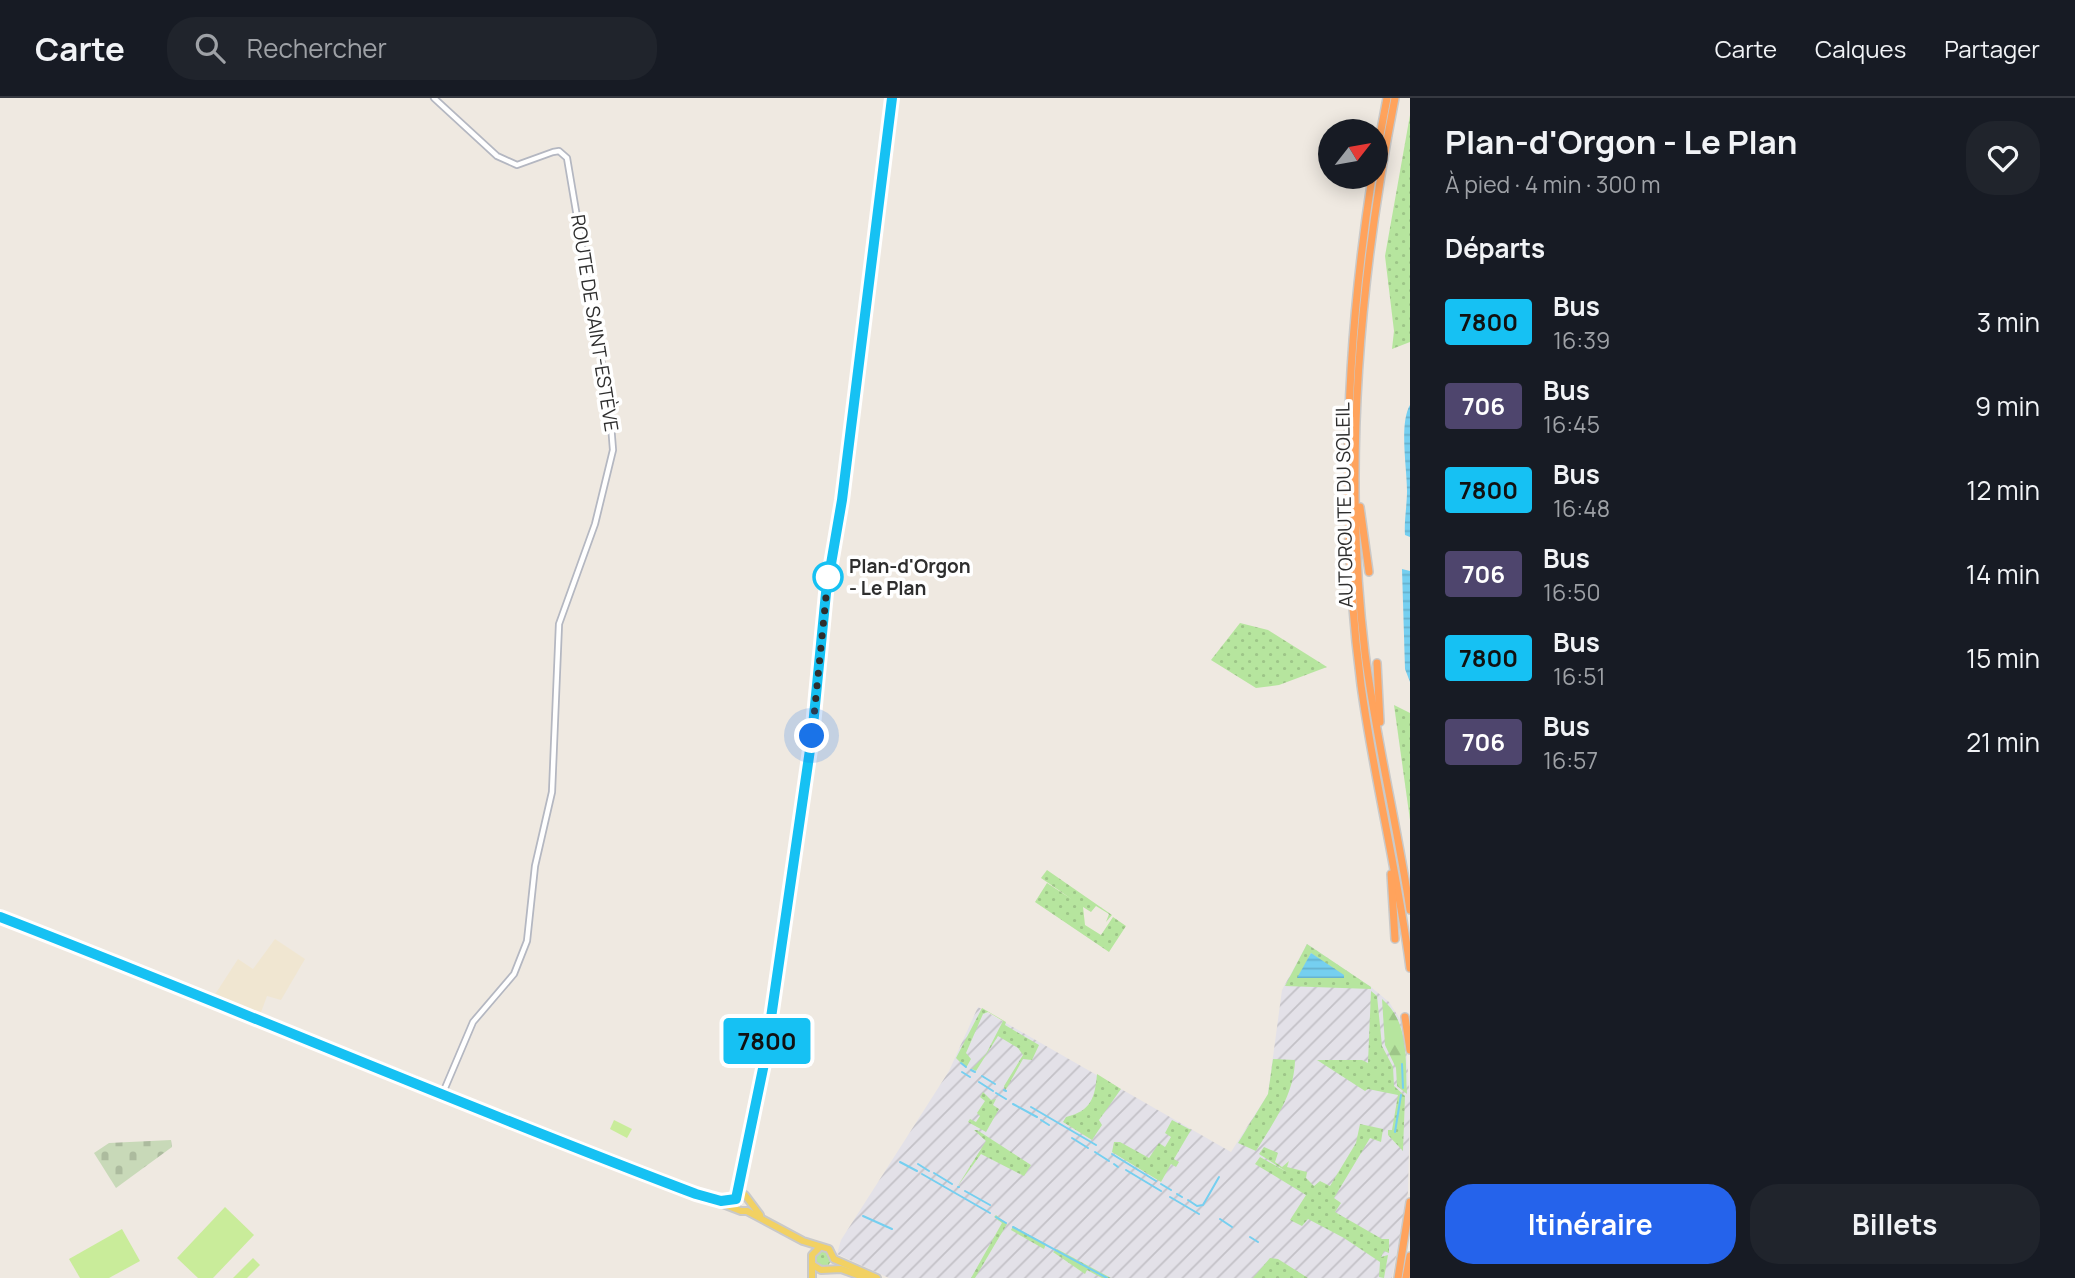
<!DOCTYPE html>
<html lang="fr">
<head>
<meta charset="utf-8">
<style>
	body { margin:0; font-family:Manrope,sans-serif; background:#20242c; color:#f1f3f6; height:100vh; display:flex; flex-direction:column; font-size:26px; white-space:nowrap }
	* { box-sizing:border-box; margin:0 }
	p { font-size:23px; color:#9ea1a6 }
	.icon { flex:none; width:38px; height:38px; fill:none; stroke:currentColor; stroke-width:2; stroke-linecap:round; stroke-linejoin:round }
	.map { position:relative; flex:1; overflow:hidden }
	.details { display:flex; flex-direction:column; background:#171b24; width:665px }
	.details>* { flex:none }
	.badge { padding:0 14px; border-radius:5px; font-size:24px; line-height:46px }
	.needle { width:46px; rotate:59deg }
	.buttons { position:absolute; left:1318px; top:21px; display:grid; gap:14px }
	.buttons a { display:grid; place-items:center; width:70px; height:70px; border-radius:50%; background:#171b24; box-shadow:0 4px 18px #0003; font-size:35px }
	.you { position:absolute; width:35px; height:35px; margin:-18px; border:5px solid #fff; border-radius:50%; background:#1a73e8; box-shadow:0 0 0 10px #1a73e833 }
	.map>.badge { position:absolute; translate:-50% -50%; box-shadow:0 0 0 4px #fff }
	h2 { padding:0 35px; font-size:26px; line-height:63px }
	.round { display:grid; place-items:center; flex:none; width:74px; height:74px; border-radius:28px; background:#20242c }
	.summary { display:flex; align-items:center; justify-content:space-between; height:119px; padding:0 35px }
	h1 { font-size:33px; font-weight:700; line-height:52px }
	.action { display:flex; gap:14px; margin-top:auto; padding:14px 35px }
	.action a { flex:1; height:80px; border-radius:28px; background:#2563eb; color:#fff; font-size:28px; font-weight:700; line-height:80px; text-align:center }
	.action a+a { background:#20242c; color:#f1f3f6 }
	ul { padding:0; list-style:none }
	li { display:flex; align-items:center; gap:21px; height:84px; padding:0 35px }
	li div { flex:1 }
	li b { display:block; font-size:26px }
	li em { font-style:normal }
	li .badge { min-width:77px; font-weight:700; text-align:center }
	header { display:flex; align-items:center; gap:42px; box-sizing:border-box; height:98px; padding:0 35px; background:#171b24; border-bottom:2px solid #363941 }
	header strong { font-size:33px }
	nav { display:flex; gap:38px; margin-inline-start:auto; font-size:24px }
	.search { width:490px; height:63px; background:#20242c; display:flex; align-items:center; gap:18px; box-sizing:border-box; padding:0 24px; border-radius:28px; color:#9ea1a6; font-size:26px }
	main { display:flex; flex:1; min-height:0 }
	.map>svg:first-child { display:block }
</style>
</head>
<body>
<header>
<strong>Carte</strong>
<div class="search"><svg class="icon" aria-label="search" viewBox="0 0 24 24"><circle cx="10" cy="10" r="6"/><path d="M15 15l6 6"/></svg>Rechercher</div>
<nav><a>Carte</a><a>Calques</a><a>Partager</a></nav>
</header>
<main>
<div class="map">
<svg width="1410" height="1180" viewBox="0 0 1410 1180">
	<defs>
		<pattern id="industrial-furrows" width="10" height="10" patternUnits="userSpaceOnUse" patternTransform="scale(1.75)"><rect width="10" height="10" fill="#e3e1e8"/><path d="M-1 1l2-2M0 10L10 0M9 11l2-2" fill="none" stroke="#c3c1c7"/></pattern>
		<pattern id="grass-dots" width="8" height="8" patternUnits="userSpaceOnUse" patternTransform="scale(1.75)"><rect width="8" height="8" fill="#b6e59e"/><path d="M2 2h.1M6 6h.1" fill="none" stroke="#9dc588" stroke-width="1.8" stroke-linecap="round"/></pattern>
		<pattern id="forest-firs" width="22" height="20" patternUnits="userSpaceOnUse" patternTransform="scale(1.75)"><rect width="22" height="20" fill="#b6e59e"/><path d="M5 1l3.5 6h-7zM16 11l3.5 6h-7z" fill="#9dc588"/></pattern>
		<pattern id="cemetery-stones" width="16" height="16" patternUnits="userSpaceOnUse" patternTransform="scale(1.75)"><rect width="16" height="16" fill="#c8d9b8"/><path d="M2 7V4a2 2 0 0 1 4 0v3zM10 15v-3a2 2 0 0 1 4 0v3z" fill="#acbb9e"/></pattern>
		<pattern id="water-rules" width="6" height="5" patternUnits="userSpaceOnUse" patternTransform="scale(1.75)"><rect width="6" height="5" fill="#75cff0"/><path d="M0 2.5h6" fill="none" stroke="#66b2ce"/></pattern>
	</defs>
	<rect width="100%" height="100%" fill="#efe9e1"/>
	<path fill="url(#industrial-furrows)" d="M1307,846L1371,889L1389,904L1405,929L1410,1005L1408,1094L1392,1180H889L837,1156L841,1142L949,973L978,909L1231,1054L1268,996L1282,892Z"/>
	<path fill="#f0e6d1" d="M275,841L305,861L281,902L267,898L260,917L214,898L238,861L253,871Z"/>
	<g fill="url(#grass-dots)" fill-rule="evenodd">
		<path d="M1410,17V244L1392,251L1394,233L1385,158Z"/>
		<path d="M1240,525L1268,532L1327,569L1279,587L1256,590L1211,562Z"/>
		<path d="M1394,607L1410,615V722Z"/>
		<path d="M1047,772L1112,817L1106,824L1109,816L1096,808L1091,814L1083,809L1085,827L1101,837L1113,819L1126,828L1109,854L1035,804L1047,785L1073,802L1041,780Z"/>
		<path d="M1307,846L1371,889V891L1285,888ZM1311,855L1344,880H1298Z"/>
		<path d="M1371,893L1377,898L1382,948L1393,969L1394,988L1405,998L1403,1053L1388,1037V1032H1392L1398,997L1368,991L1365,993L1317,962H1362L1368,965Z"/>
		<path d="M982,910L1006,924L1005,927L1039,947L1032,962L1023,961L1005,993L1004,988L1023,957L1018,950L998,938L976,973L972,971L986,956L1003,923L988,914L983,916L966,955L971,961L966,970L956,960Z"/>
		<path d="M1273,961L1295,962C1294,998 1274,1023 1256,1053L1238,1045L1268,996Z"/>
		<path d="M1097,976L1121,991L1099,1022L1102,1027L1092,1042L1063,1024L1066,1019C1091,1013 1095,1000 1097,976Z"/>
		<path d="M983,994L991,1002L996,1001L993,1007L999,1011L986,1034L968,1024L970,1021L976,1024L980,1018L977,1015L985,1003L980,999Z"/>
		<path d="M1172,1022L1191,1032L1174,1061L1179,1064L1176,1069L1171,1066L1161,1084L1112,1054L1114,1044H1120L1149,1060L1159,1045L1165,1049L1171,1039L1165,1035Z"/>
		<path d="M1360,1026L1383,1031L1381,1044L1370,1040L1334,1100L1341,1105L1335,1114L1382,1141H1389V1155L1384,1153L1381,1159L1388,1157L1384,1180L1379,1179L1380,1164L1344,1140L1308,1121L1302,1128L1290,1122L1306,1097L1255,1066L1260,1059L1287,1074L1259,1056L1264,1049L1278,1055L1275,1064L1282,1069L1289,1063L1287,1069L1307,1074L1306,1080L1314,1088L1320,1083L1330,1088L1356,1045Z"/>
		<path d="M974,1032H977L1031,1067L1024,1078L981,1056L957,1089L986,1043Z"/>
		<path d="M996,1117L1007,1126L975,1180H971L1002,1125L994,1119Z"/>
		<path d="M1013,1128L1046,1146L1044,1151L1011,1132Z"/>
		<path d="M1057,1151L1111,1180H1102L1087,1172L1085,1176L1053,1154Z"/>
		<circle cx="823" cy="1161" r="8"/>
		<path d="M1270,1160L1278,1161L1308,1180H1253Z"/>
	</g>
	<path fill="url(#forest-firs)" d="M1382,901C1410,925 1405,961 1407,996L1397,988L1396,970L1385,947Z"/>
	<path fill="url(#cemetery-stones)" d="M171,1042L172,1049L116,1090L94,1055L109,1045Z"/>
	<g fill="#c9ec9a">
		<path d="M614,1022L632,1031L627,1040L610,1031Z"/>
		<path d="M225,1109L254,1137L213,1180H198L177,1160Z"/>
		<path d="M122,1131L140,1163L109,1180H80L69,1161Z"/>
		<path d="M253,1160L260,1167L247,1180H233Z"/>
	</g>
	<g fill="url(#water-rules)">
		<path d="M1410,307V439L1405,437C1404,422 1407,408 1407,393C1407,370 1399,326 1410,307Z"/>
		<path d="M1402,471L1410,473V584L1405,571Z"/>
		<path d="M1311,855L1344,877V880H1297Z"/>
	</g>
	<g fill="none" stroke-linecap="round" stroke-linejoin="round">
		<g stroke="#75cff0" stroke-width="2">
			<path d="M961,965L966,969"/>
			<path d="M1402,966L1403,990"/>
			<path d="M971,972L975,974"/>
			<path d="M962,974L970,979"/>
			<path d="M982,978L995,986"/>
			<path d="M979,984L993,993"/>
			<path d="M1004,992L1006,993"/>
			<path d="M996,995L1006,1001"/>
			<path d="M1013,1006L1037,1019"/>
			<path d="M1031,1009L1096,1047"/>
			<path d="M1041,1022L1049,1027"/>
			<path d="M1395,1034L1401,997"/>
			<path d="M1072,1040L1088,1050"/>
			<path d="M1095,1054L1109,1063"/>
			<path d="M1112,1056L1156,1083"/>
			<path d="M900,1064L917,1073"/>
			<path d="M918,1066L929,1073"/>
			<path d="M1114,1066L1118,1069"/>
			<path d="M1126,1072L1161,1093"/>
			<path d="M934,1075L952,1086"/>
			<path d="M922,1076L990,1115"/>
			<path d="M1161,1086L1171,1092"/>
			<path d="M958,1089H959"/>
			<path d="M965,1093L990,1107"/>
			<path d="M1177,1096L1182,1099"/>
			<path d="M1170,1099L1199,1116"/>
			<path d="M1188,1102L1197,1108L1203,1107L1219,1079"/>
			<path d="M863,1118L892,1131"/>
			<path d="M996,1119L1006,1125"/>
			<path d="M1220,1121L1232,1129"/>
			<path d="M1013,1129L1107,1180"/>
			<path d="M1250,1139L1258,1144"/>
		</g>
		<g stroke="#b4b7c1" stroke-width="8">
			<path id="tertiary" d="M434,0L497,58L517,67L553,54L559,53L567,60L610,314L613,352L595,426L559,526L552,694L535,768L527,843L514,876L473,924L442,997"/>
		</g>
		<g stroke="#b4b7c1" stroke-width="8">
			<path id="secondary" d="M738,1098L765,961L812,638L826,495L842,402L892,0"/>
		</g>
		<g stroke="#c9c9c9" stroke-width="10">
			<g id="primary">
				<path d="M0,819L416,983L465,1007L741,1113H747L803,1143L829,1151L834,1161"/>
				<path d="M736,1109V1101L745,1097L760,1117"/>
				<path d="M834,1161L877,1180"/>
				<path d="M813,1167L821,1172L841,1171L866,1180"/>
				<path d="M812,1180V1157L819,1150"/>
			</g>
		</g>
		<g stroke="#c9c9c9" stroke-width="10">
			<g id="motorway">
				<path d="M1395,0C1359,182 1343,371 1365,555C1376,641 1397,726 1410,812"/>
				<path d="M1376,58L1387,0"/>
				<path d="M1372,79C1346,246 1339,419 1361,587C1374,682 1398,775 1410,870"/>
				<path d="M1360,409L1369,474"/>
				<path d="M1377,565L1380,624"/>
				<path d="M1391,776L1395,841"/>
				<path d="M1405,919L1410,952"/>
				<path d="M1398,1180L1410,1104"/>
				<path d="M1406,1180L1410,1158"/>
			</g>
		</g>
		<use href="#tertiary" stroke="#fff" stroke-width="4.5"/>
		<use href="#secondary" stroke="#fff" stroke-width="4.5"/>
		<use href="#primary" stroke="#f2d163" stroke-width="6"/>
		<use href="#motorway" stroke="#ffa35c" stroke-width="7"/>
	</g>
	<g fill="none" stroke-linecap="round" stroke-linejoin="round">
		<g stroke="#fff" stroke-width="16">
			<path id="line" d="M0,819C233,909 462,1008 696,1096L721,1103L736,1101L765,961L812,638L826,495L842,402L892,0"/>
		</g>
		<use href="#line" stroke="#16c1f3" stroke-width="10"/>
		<path stroke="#2e2e2e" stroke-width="7" stroke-dasharray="0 12.6" d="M812,638L828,479"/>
	</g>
	<circle fill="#fff" stroke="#16c1f3" stroke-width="3.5" cx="828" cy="479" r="14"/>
	<g text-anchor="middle" stroke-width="7" stroke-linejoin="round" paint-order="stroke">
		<g font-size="19" fill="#2e2e2e" stroke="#fff">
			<text transform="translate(595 225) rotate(81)" y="7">ROUTE DE SAINT-ESTÈVE</text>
			<text transform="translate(1344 407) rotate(-91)" y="7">AUTOROUTE DU SOLEIL</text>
		</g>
		<g font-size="19" font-weight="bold" fill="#2e2e2e" stroke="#fff" text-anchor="start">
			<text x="849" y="475">Plan-d'Orgon<tspan x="849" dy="22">- Le Plan</tspan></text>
		</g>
	</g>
</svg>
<div class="buttons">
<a><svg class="needle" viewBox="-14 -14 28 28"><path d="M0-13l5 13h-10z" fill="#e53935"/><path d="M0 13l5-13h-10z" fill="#9ea1a6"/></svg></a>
</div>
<div class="you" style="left:812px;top:638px"></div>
<b class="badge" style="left:767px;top:943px;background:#16c1f3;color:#111">7800</b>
</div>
<section class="details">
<div class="summary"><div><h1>Plan-d'Orgon - Le Plan</h1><p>À pied · 4 min · 300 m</p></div><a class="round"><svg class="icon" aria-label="heart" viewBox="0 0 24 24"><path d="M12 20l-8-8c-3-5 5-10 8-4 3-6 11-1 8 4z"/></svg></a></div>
<h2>Départs</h2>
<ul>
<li><span class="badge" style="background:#16c1f3;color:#111">7800</span><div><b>Bus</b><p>16:39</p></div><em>3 min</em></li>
<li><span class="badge" style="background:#4e456d;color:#fff">706</span><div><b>Bus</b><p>16:45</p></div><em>9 min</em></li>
<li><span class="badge" style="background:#16c1f3;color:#111">7800</span><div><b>Bus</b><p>16:48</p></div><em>12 min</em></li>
<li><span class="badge" style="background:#4e456d;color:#fff">706</span><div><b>Bus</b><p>16:50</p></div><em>14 min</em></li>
<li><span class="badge" style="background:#16c1f3;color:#111">7800</span><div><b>Bus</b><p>16:51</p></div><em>15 min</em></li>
<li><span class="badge" style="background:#4e456d;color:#fff">706</span><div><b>Bus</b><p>16:57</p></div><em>21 min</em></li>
</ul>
<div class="action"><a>Itinéraire</a><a>Billets</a></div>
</section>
</main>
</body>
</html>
